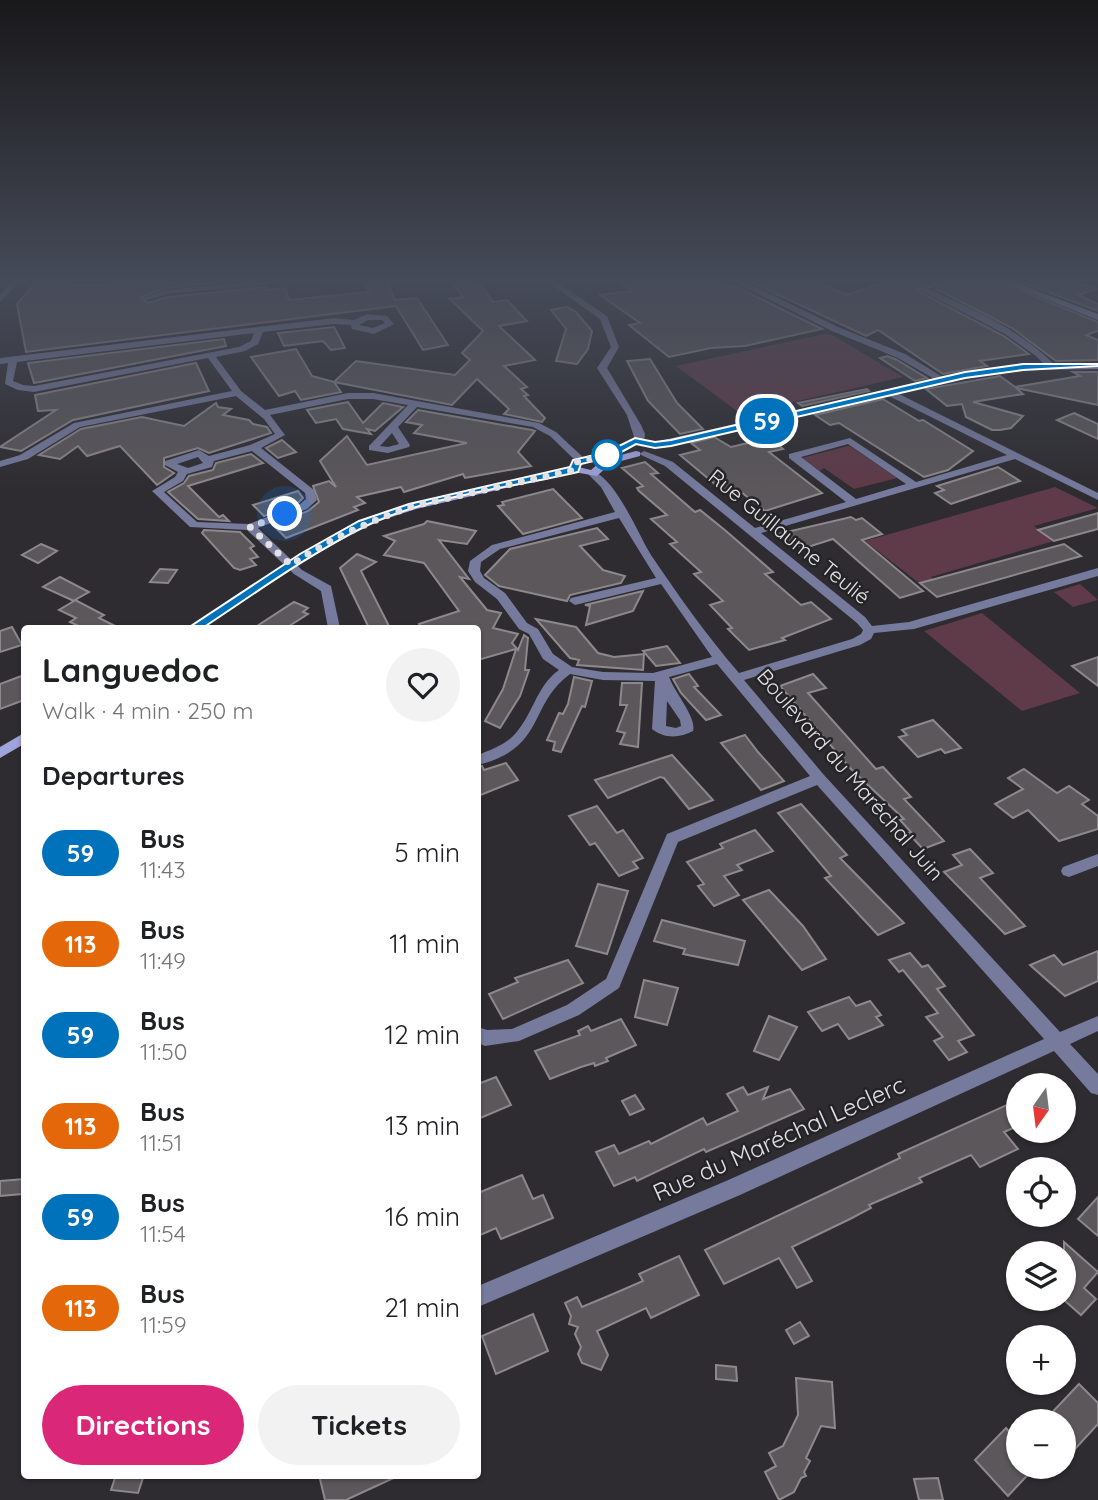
<!DOCTYPE html>
<html lang="en">
<head>
<meta charset="utf-8">
<style>
	body { margin:0; font-family:Quicksand,sans-serif; background:#f2f2f2; color:#202124; height:100vh; display:flex; flex-direction:column; font-size:26px; white-space:nowrap }
	* { box-sizing:border-box; margin:0 }
	p { font-size:23px; color:#757577 }
	.icon { flex:none; width:38px; height:38px; fill:none; stroke:currentColor; stroke-width:2; stroke-linecap:round; stroke-linejoin:round }
	.map { position:relative; flex:1; overflow:hidden }
	.drawer { position:absolute; left:21px; top:625px; width:460px; height:854px; display:flex; flex-direction:column; background:#fff; border-radius:7px; box-shadow:0 2px 5px #0004 }
	.drawer>* { flex:none }
	.badge { padding:0 14px; border-radius:23px; font-size:24px; line-height:46px }
	.needle { width:46px; rotate:194deg }
	.fabs { position:absolute; left:1006px; top:1073px; display:grid; gap:14px }
	.fabs a { display:grid; place-items:center; width:70px; height:70px; border-radius:50%; background:#fff; box-shadow:0 2px 5px #0004; font-size:35px }
	.you { position:absolute; width:35px; height:35px; margin:-18px; border:5px solid #fff; border-radius:50%; background:#1a73e8; box-shadow:0 0 0 10px #1a73e833 }
	.map>.badge { position:absolute; translate:-50% -50%; box-shadow:0 0 0 4px #fff }
	h2 { padding:0 21px; font-size:26px; line-height:63px }
	.round { display:grid; place-items:center; flex:none; width:74px; height:74px; border-radius:37px; background:#f2f2f2 }
	.overview { display:flex; align-items:center; justify-content:space-between; height:119px; padding:0 21px }
	h1 { font-size:33px; font-weight:700; line-height:52px }
	.action { display:flex; gap:14px; margin-top:auto; padding:14px 21px }
	.action a { flex:1; height:80px; border-radius:42px; background:#db2777; color:#fff; font-size:28px; font-weight:700; line-height:80px; text-align:center }
	.action a+a { background:#f2f2f2; color:#202124 }
	ul { padding:0; list-style:none }
	li { display:flex; align-items:center; gap:21px; height:91px; padding:0 21px }
	li div { flex:1 }
	li b { display:block; font-size:26px }
	li em { font-style:normal }
	li .badge { min-width:77px; font-weight:700; text-align:center }
	.map>svg:first-child { display:block }
</style>
</head>
<body>
<div class="map">
<svg width="1098" height="1500" viewBox="0 0 1098 1500">
	<rect width="100%" height="100%" fill="#2e2c30"/>
	<g fill="#5f3a48">
		<path d="M824,334L832,335L903,377L741,414L676,366Z"/>
		<path d="M848,446H850L897,478L854,489L824,468L820,471L802,458Z"/>
		<path d="M1055,487L1098,508L1034,526L1054,541L931,577L948,594L937,597L865,541Z"/>
		<path d="M1080,584L1098,600L1073,607L1054,592Z"/>
		<path d="M982,613L1080,693L1022,711L924,631Z"/>
	</g>
	<g fill="#5b575a" stroke="#8d888c" stroke-width="2">
		<path d="M36,282H72L70,285L220,282L165,288L141,297L148,303L168,297L265,287L266,290L285,288L289,300L369,292L364,282H387L395,300L417,298L448,345L423,350L396,306L26,352L17,304Z"/>
		<path d="M475,282L478,287L482,286L493,302L507,300L527,321L499,326L535,360L504,366L527,387L521,389L528,395L524,396L545,418L542,422L504,414L509,409L477,379L452,405L334,382L341,392L301,400L295,391L279,396L251,357L296,349L312,376L334,382L356,361L455,375L470,360L462,353L483,331L450,299L463,297L453,284Z"/>
		<path d="M620,282H715L728,288L735,286L822,329L745,346L711,348L669,357L629,325L640,323L600,295L632,291Z"/>
		<path d="M751,282H818L847,295L885,282H927L916,290L1004,336L1029,354L980,361L987,366L943,374L878,330L866,336Z"/>
		<path d="M948,282H1000L1098,322V331L1086,335L1098,340V360L1056,361L1012,328L936,289Z"/>
		<path d="M1021,282H1075L1096,289L1078,295L1098,304V311Z"/>
		<path d="M567,307L576,312L592,331L588,349L577,364L556,361L566,329L551,310Z"/>
		<path d="M334,327L345,348L331,350L323,341L284,346L278,333Z"/>
		<path d="M224,339L226,346L34,383L28,363Z"/>
		<path d="M887,356L897,360L927,378L915,381L880,358Z"/>
		<path d="M650,359L677,403L703,429L680,434L648,401L627,361Z"/>
		<path d="M196,363L209,391L73,420L21,451L0,447L56,410L38,411L35,395Z"/>
		<path d="M1073,372H1098V405L1016,388L1023,394L973,402L1023,416L1011,428L1000,430H992L966,417L962,404L947,406L926,389L1000,376L1015,387L1080,376Z"/>
		<path d="M867,389L869,391L802,406L798,403Z"/>
		<path d="M883,399L919,421L923,420L973,451L948,470L924,477L839,423L830,425L815,415Z"/>
		<path d="M348,402L363,423L383,403L403,407L375,431L367,429L371,434L343,429L336,419L316,423L307,410Z"/>
		<path d="M216,403L218,407L231,409L223,415L249,420L253,424L267,427L271,433L209,453L198,448L164,458V467L174,473L157,485L120,446L87,456L78,446L60,459L39,455L81,429L142,417L184,426Z"/>
		<path d="M418,410L532,430L535,431L518,452L531,466L465,478L463,474L404,492L401,487L357,497L365,503L354,507L358,510L286,538L273,525L308,511L319,502L313,486L329,481L336,487L320,461L347,436L367,465L467,443L414,433L422,425L406,422Z"/>
		<path d="M1074,413L1098,424V439L1057,420Z"/>
		<path d="M714,437L731,447L769,438L783,449L769,452L822,493L765,511L736,488L723,491L680,455L700,450L691,443Z"/>
		<path d="M282,440L296,452L278,458L266,448Z"/>
		<path d="M251,454L263,463L188,486L219,517L223,515L229,521L198,519L168,492L184,483L189,476L213,470L216,463Z"/>
		<path d="M645,462L658,473L651,474L695,512L700,510L726,531L773,572L765,574L801,605L811,602L831,619L782,638L785,640L749,650L728,629L732,628L710,605L723,601L694,574L701,572L670,544L677,542L651,519L667,515L639,491L637,488L643,486L622,468Z"/>
		<path d="M998,467L1020,481L951,504L935,493L944,490L937,486Z"/>
		<path d="M553,489L582,518L523,534L498,506L504,505L502,502Z"/>
		<path d="M298,491L303,498L298,503L264,516L253,505Z"/>
		<path d="M1098,513V529L1054,541L1038,530Z"/>
		<path d="M851,517L856,520L862,518L882,534L862,540L923,591L900,598L833,539L805,548L801,545L793,547L778,534Z"/>
		<path d="M427,521L476,531L467,544L439,540L469,579L460,577L487,610L501,613L493,628L518,634L512,643L518,650L524,635L528,638L525,670H529L520,696L500,728L485,721L503,689L516,649L478,660V628H420L419,624L459,611L424,563L384,555L395,541L384,536L424,524Z"/>
		<path d="M597,528L608,539L580,546L603,570L625,576L621,583L570,595L567,601L499,586L485,575L510,549Z"/>
		<path d="M204,530L240,532L254,546L250,548L258,557L250,559L256,565L240,570L234,568L202,533Z"/>
		<path d="M41,544L57,551L38,563L22,555Z"/>
		<path d="M1064,544L1081,556L937,597L920,583Z"/>
		<path d="M357,554L376,562L361,571L390,628H369L340,568Z"/>
		<path d="M160,569L177,570L168,583L150,582Z"/>
		<path d="M60,577L89,592L75,600L104,615L99,618L119,628H83L70,622L76,618L59,610L74,601L43,587Z"/>
		<path d="M643,591L633,611L586,625L590,606L585,605Z"/>
		<path d="M294,602L308,608L303,612L308,614L286,628H254Z"/>
		<path d="M536,619L576,627L598,653L614,657L644,654L643,670L577,665L579,660L570,658Z"/>
		<path d="M12,627L22,645L0,652V631Z"/>
		<path d="M667,646L680,663L656,666L643,651Z"/>
		<path d="M1098,657V686L1072,666Z"/>
		<path d="M689,674L698,686L694,687L721,715L706,720L681,693L673,679Z"/>
		<path d="M813,674L826,688L808,693L876,769L883,767L911,797L904,799L944,841L923,849L908,833L911,832L900,820L904,819L851,769L780,686Z"/>
		<path d="M24,675V700L0,709V684Z"/>
		<path d="M574,677L592,681L585,707L582,706L561,752L553,750L555,742L547,740L559,713L563,714L568,704Z"/>
		<path d="M622,683H642L638,747L620,744L625,733L617,731L627,705H620Z"/>
		<path d="M933,720L961,748L945,753L941,749L918,757L899,737L907,735L902,730Z"/>
		<path d="M745,735L758,752L784,781L761,790L721,743Z"/>
		<path d="M672,755L713,800L689,809L664,778L660,777L608,798L595,780Z"/>
		<path d="M506,763L518,780L478,796V767L482,766L484,770Z"/>
		<path d="M1024,769L1057,793L1069,786L1089,800L1082,804L1098,816V829L1059,841L1028,810L1013,818L995,804L1023,789L1008,778Z"/>
		<path d="M801,804L847,855L840,858L904,923L878,935L825,878L831,876L778,813Z"/>
		<path d="M597,806L617,833L623,830L643,858L633,862L638,868L619,876L595,843L590,845L569,816Z"/>
		<path d="M755,830L773,851L737,865L742,870L724,876L739,895L714,906L698,886L704,884L687,862L723,848L720,844Z"/>
		<path d="M970,849L993,873L980,878L1025,926L1005,934L944,872L962,865L953,855Z"/>
		<path d="M598,884L628,891L607,954L576,946Z"/>
		<path d="M769,890L803,926L826,959L802,970L743,900Z"/>
		<path d="M662,920L745,941L738,965L683,954L685,949L654,941Z"/>
		<path d="M1098,951V981L1065,996L1030,965L1054,955L1063,965Z"/>
		<path d="M910,953L922,967L928,965L945,986L937,989L974,1035L958,1041L967,1052L949,1060L934,1041L943,1037L926,1017L938,1013L903,970L899,972L889,960Z"/>
		<path d="M568,960L583,983L503,1019L489,994L518,982L515,978Z"/>
		<path d="M644,980L678,988L667,1025L635,1017Z"/>
		<path d="M849,997L856,1006L870,1001L881,1015L876,1017L883,1025L849,1039L838,1024L822,1031L808,1012Z"/>
		<path d="M769,1016L797,1027L779,1060L754,1051Z"/>
		<path d="M621,1019L636,1045L606,1058L608,1061L595,1066L594,1063L581,1067L550,1079L535,1051L580,1035L578,1031L588,1026L591,1031Z"/>
		<path d="M496,1077L511,1105L478,1119V1084Z"/>
		<path d="M743,1087L748,1095L768,1087L763,1099L790,1089L804,1109L706,1152L704,1149L637,1181L635,1177L614,1186L596,1152L614,1145L619,1154L649,1141L651,1144L703,1118L707,1125L738,1111L727,1094Z"/>
		<path d="M635,1095L644,1109L630,1115L622,1101Z"/>
		<path d="M1018,1100V1126L1004,1132L1018,1149L980,1167L971,1155L919,1178L922,1182L869,1205L871,1208L850,1219L792,1247L812,1281L797,1288L779,1258L724,1284L705,1250L900,1158L898,1154Z"/>
		<path d="M522,1175L533,1199L543,1195L553,1218L501,1239L496,1228L478,1236V1193Z"/>
		<path d="M24,1179L22,1194L0,1196V1181Z"/>
		<path d="M1098,1197V1236L1078,1219Z"/>
		<path d="M1064,1242L1098,1272L1084,1288L1096,1299L1081,1315L1064,1300Z"/>
		<path d="M679,1256L699,1295L651,1318L646,1308L597,1331L608,1355L601,1370L582,1363L578,1354L581,1347L575,1334L578,1327L569,1324L571,1316L565,1303L577,1297L582,1307L613,1294L643,1281L639,1274Z"/>
		<path d="M533,1314L548,1351L496,1374L482,1336Z"/>
		<path d="M800,1322L809,1336L794,1344L786,1330Z"/>
		<path d="M716,1365L736,1367L737,1381L716,1379Z"/>
		<path d="M796,1378L832,1382L835,1428L821,1426L806,1458L810,1461L804,1472L806,1476L801,1478L794,1492L779,1500L765,1472L776,1466L769,1453L783,1446L798,1415Z"/>
		<path d="M1079,1384L1098,1403V1424L1075,1449L1064,1438V1421H1044Z"/>
		<path d="M1006,1428L1018,1442V1466H1036L1008,1496L975,1460Z"/>
		<path d="M116,1475H144L138,1493L111,1490Z"/>
		<path d="M319,1475H400L346,1500H325Z"/>
		<path d="M938,1478L943,1500H919L914,1479Z"/>
	</g>
	<g fill="none" stroke-linecap="round" stroke-linejoin="round">
		<g fill="#767a9d" fill-rule="evenodd">
			<path d="M11,282H19L0,302V295Z"/>
			<path d="M247,282H276L272,284L167,294L147,300L143,298L166,290Z"/>
			<path d="M548,282H557L607,316L619,347L607,368L641,425L645,434L644,442L635,440L627,415L597,368L611,347L600,319Z"/>
			<path d="M734,282H745L838,327L905,354L946,379L938,381L898,358L832,331Z"/>
			<path d="M934,282H946L929,289C974,310 1019,329 1054,364V368H1048L1036,356L1005,334L918,289Z"/>
			<path d="M367,314L387,316L394,324L374,334L352,329L351,325L334,324L263,332L258,344L245,351L216,357L241,391L265,410L348,393H373L539,423L556,432L586,460L577,462L550,436L533,427L417,407L398,427L410,445L409,447L388,453L369,450V446L408,405L373,399H348L270,415L285,435L261,448L314,490L317,500L307,509L258,528L302,570L331,586L340,628H328L321,591L294,574L247,530L190,527L152,491L175,477L178,472L165,465V461L199,450L209,456L250,445L275,434L264,419L236,396L80,427L28,459L0,467V461L20,455L74,423L232,391L208,358L34,392L18,390L5,384L8,363L0,364V358L334,318L354,320ZM368,320H382L385,323L373,328L359,325ZM254,333L251,341L239,347L34,386L23,385L13,381L17,362ZM392,433L399,444L388,447L380,446ZM252,451L305,493L306,499L299,505L249,524L197,522L164,492L183,481L187,474L212,467L214,461ZM198,457L203,463L188,468L177,464Z"/>
			<path d="M885,390H891L1098,493V500L1015,459L761,533L865,617L872,626L909,622L1098,568V576L914,629L874,633L871,639L860,645L744,680L824,775L1060,1032L1098,1016V1031L1070,1044L1098,1074V1095L1091,1093L1054,1051L740,1195L478,1307V1286L726,1181L1044,1039L817,785L678,842L619,988L579,1015L519,1041L485,1046L478,1043V1027L487,1030L512,1029L567,1005L606,979L667,834L810,776L717,664L669,677C675,693 697,718 693,731C680,738 664,739 652,729L655,681L603,680L570,674C527,706 547,747 478,765V755C490,750 502,746 512,737C533,717 535,687 559,670L543,659L529,634L519,629L497,599L475,582L468,571L470,561L492,545L615,512L601,487L588,474L593,471C617,481 637,532 651,555C678,595 707,636 739,673L852,639L861,634L863,630L857,623L665,466L639,454L644,451L673,462L755,528L846,502L789,458V454L850,438L916,482L1007,455L885,394ZM848,444L906,484L856,499L801,457ZM619,518L656,578L571,598L569,601L575,605L661,584L712,657L653,673L603,672L572,667L553,654L538,629L527,623L505,593L484,578L480,571L481,562L500,549ZM667,701L680,720L681,726L676,728L666,726Z"/>
			<path d="M1098,854V866L1069,877L1063,875L1061,871L1063,867Z"/>
		</g>
		<g fill="#9fa5dc" fill-rule="evenodd">
			<path d="M1003,282H1014L1098,314V320Z"/>
			<path d="M1098,363V369L1023,370L965,378L655,448L637,444C626,451 596,467 585,460L617,448L635,438L655,442L965,372L1023,364Z"/>
			<path d="M636,451L640,452V456L610,464L597,476L574,472L416,509L367,525L308,559L202,628H188L300,555L359,521L409,504L574,466L591,470L602,460Z"/>
			<path d="M24,733V744L0,758V747Z"/>
		</g>
	</g>
	<linearGradient id="sky" x2="0" y2="1"><stop stop-color="#19181a"/><stop offset="0.57" stop-color="#464b59"/><stop offset="1" stop-color="#464b59" stop-opacity="0"/></linearGradient>
	<rect width="1098" height="492" fill="url(#sky)"/>
	<path fill="#0072bc" stroke="#fff" stroke-width="2" d="M1023,364H1098V366L1023,370L965,378L671,446L655,448L636,444L614,456L581,464L578,472C510,488 428,496 366,526C307,555 253,595 198,631L188,628L300,554L359,521L409,504L570,467L573,460L607,452L635,438L655,442L671,440L965,372Z"/>
	<g fill="none" stroke-linecap="round" stroke-linejoin="round">
		<path stroke="#e2e1e3" stroke-width="7" stroke-dasharray="0 12.6" d="M285,514L250,527L291,565C329,539 370,521 413,506L574,470L577,462L610,454L607,455"/>
	</g>
	<circle fill="#fff" stroke="#0072bc" stroke-width="3.5" cx="607" cy="455" r="14"/>
	<g text-anchor="middle" stroke-width="5" stroke-linejoin="round" paint-order="stroke">
		<g font-size="21" fill="#e2e1e3" stroke="#242326">
			<text transform="translate(789 537) rotate(39)" y="7">Rue Guillaume Teulié</text>
			<text transform="translate(850 775) rotate(49)" y="7">Boulevard du Maréchal Juin</text>
		</g>
		<g font-size="24" fill="#e2e1e3" stroke="#242326">
			<text transform="translate(779 1139) rotate(-24)" y="8">Rue du Maréchal Leclerc</text>
		</g>
	</g>
</svg>
<div class="fabs">
<a><svg class="needle" viewBox="-14 -14 28 28"><path d="M0-13l5 13h-10z" fill="#e53935"/><path d="M0 13l5-13h-10z" fill="#757577"/></svg></a>
<a><svg class="icon" aria-label="locate" viewBox="0 0 24 24"><circle cx="12" cy="12" r="6"/><path d="M12 2v4M12 18v4M2 12h4M18 12h4"/></svg></a>
<a><svg class="icon" aria-label="layers" viewBox="0 0 24 24"><path d="M12 4l9 5-9 5-9-5zM3 14l9 5 9-5"/></svg></a>
<a>+</a>
<a>−</a>
</div>
<div class="you" style="left:285px;top:514px"></div>
<b class="badge" style="left:767px;top:421px;background:#0072bc;color:#fff">59</b>
<section class="drawer">
<div class="overview"><div><h1>Languedoc</h1><p>Walk · 4 min · 250 m</p></div><a class="round"><svg class="icon" aria-label="heart" viewBox="0 0 24 24"><path d="M12 20l-8-8c-3-5 5-10 8-4 3-6 11-1 8 4z"/></svg></a></div>
<h2>Departures</h2>
<ul>
<li><span class="badge" style="background:#0072bc;color:#fff">59</span><div><b>Bus</b><p>11:43</p></div><em>5 min</em></li>
<li><span class="badge" style="background:#e46809;color:#fff">113</span><div><b>Bus</b><p>11:49</p></div><em>11 min</em></li>
<li><span class="badge" style="background:#0072bc;color:#fff">59</span><div><b>Bus</b><p>11:50</p></div><em>12 min</em></li>
<li><span class="badge" style="background:#e46809;color:#fff">113</span><div><b>Bus</b><p>11:51</p></div><em>13 min</em></li>
<li><span class="badge" style="background:#0072bc;color:#fff">59</span><div><b>Bus</b><p>11:54</p></div><em>16 min</em></li>
<li><span class="badge" style="background:#e46809;color:#fff">113</span><div><b>Bus</b><p>11:59</p></div><em>21 min</em></li>
</ul>
<div class="action"><a>Directions</a><a>Tickets</a></div>
</section>
</div>
</body>
</html>
